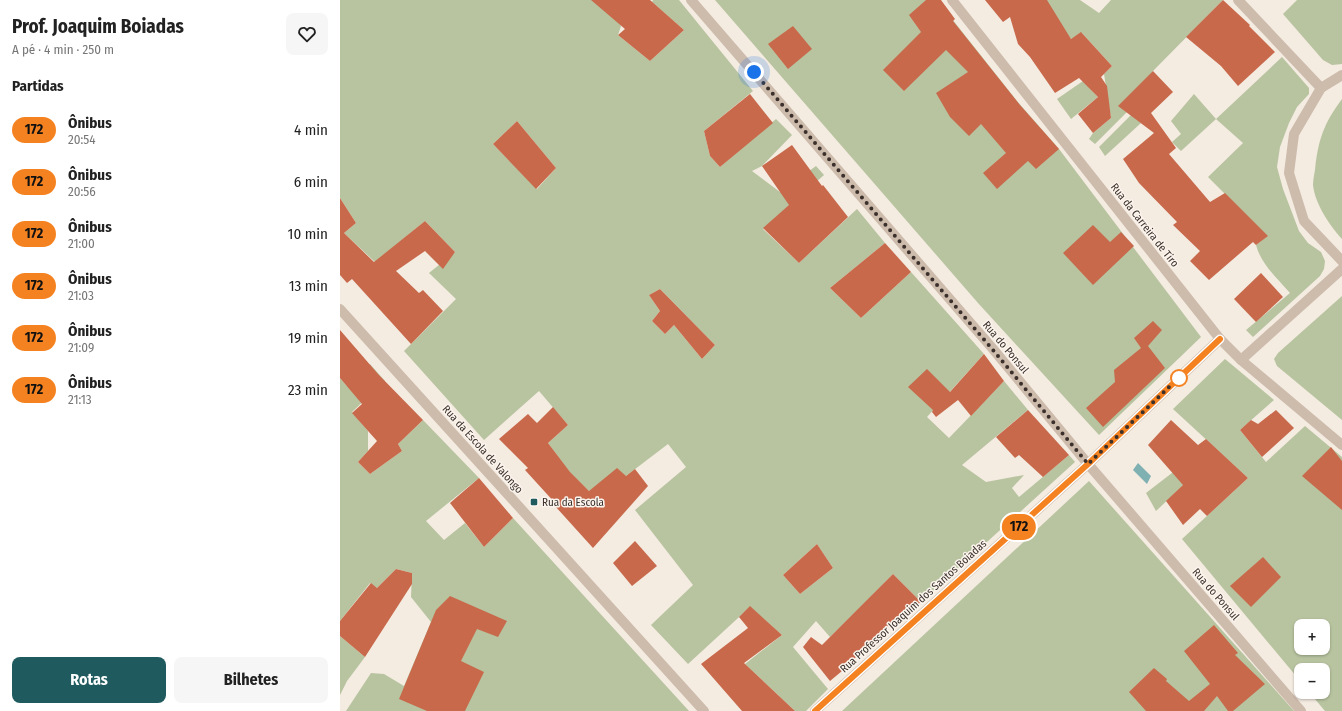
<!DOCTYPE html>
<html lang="pt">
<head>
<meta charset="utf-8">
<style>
	body { margin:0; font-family:"Fira Sans Condensed",sans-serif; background:#f6f6f6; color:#222; height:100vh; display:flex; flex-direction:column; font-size:15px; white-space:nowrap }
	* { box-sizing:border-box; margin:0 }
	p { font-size:13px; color:#767676 }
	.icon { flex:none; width:22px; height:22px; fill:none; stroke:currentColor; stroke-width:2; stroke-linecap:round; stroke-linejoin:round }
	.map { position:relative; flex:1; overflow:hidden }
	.panel { display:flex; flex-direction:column; background:#fff; width:340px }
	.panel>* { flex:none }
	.badge { padding:0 8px; border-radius:13px; font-size:14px; line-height:26px }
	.controls { position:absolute; left:954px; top:619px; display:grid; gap:8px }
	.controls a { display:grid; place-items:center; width:36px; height:36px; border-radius:8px; background:#fff; box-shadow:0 1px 3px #0004; font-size:20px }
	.you { position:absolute; width:20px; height:20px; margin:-10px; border:3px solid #fff; border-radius:50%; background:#1a73e8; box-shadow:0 0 0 6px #1a73e833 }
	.map>.badge { position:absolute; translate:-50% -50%; box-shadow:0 0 0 2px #fff }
	h2 { padding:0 12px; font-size:15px; line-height:36px }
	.round { display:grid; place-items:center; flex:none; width:42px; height:42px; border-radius:8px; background:#f6f6f6 }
	.summary { display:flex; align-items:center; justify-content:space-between; height:68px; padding:0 12px }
	h1 { font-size:19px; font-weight:700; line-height:30px }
	.primary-button { display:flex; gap:8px; margin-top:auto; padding:8px 12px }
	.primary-button a { flex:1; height:46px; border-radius:8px; background:#1f5a5e; color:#fff; font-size:16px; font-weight:700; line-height:46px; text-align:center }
	.primary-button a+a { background:#f6f6f6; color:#222 }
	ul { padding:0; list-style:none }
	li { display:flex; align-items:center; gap:12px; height:52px; padding:0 12px }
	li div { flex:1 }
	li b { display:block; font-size:15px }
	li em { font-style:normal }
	li .badge { min-width:44px; font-weight:700; text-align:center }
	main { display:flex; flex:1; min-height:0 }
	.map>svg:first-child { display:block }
</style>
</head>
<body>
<main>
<section class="panel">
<div class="summary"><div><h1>Prof. Joaquim Boiadas</h1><p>A pé · 4 min · 250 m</p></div><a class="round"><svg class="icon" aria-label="heart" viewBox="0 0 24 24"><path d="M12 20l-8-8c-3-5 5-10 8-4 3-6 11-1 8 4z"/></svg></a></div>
<h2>Partidas</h2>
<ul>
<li><span class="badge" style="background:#f58220;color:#111">172</span><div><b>Ônibus</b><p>20:54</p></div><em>4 min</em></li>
<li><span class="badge" style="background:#f58220;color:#111">172</span><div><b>Ônibus</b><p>20:56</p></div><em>6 min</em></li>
<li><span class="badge" style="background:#f58220;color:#111">172</span><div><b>Ônibus</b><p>21:00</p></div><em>10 min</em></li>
<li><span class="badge" style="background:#f58220;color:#111">172</span><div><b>Ônibus</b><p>21:03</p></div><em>13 min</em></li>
<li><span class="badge" style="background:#f58220;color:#111">172</span><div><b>Ônibus</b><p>21:09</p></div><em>19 min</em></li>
<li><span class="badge" style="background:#f58220;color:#111">172</span><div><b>Ônibus</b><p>21:13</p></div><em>23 min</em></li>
</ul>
<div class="primary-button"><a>Rotas</a><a>Bilhetes</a></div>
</section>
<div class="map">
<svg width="1002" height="711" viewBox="0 0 1002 711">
	<rect width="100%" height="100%" fill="#f4ebe1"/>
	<g fill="#b8c4a0" fill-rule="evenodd">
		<path d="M0,0H266L281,26L278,35L310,61L344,30L312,2L313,0H339L413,91L364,131L370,156L380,167L436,119L452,135L422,166L412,171L440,192L476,166L484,175L423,229L459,263L517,209L545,243L490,288L521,318L571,272L644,354L587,417L609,438L664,381L688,410L622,465L646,482L684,475L672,488L679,497L729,455L735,462L581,602L553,574L522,606L490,637L476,621L453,647L488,689L466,711H455L405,664L442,635L410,607L348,664L311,625L353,585L295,510L346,467L328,444L286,476L249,491L230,473L208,443L228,425L199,391L144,440L64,351L116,299L89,273L115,252L85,221L35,262L4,233L16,223L0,198ZM177,121L216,168L197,189L153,144ZM320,289L375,345L362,359L334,325L325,334L312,321L320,311L309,295ZM477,544L493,568L460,594L443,575Z"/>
		<path d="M375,0H597L677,101L719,149L861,337L759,435L638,303Z"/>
		<path d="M701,0H740L759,13L771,0H883L813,71L787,112L755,144L749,139L753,133L771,118L764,74L772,66L742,33L731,39Z"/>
		<path d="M957,0H1002V64L992,65L983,60L943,14Z"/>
		<path d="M942,57L969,88V94L957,107L949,123L940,147L937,167L943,189L959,231L968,243L981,252L985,261L984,269L980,276L913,337L906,330L950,293C937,278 921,264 916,245L927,236L868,177L903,143L876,119L841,151L832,142L841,134L831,121L854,94L876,119Z"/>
		<path d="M743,81L758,97L731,119L717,99Z"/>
		<path d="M1002,99V239C990,226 975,204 973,185C973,181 974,175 975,170C978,140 984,123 1002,99Z"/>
		<path d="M791,115L801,123L765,156L759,147Z"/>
		<path d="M1002,296V420L937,366L934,359L938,353Z"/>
		<path d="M885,359L934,400L900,430L926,462L965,426L1002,457V711H985L969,692H983V670H961V682L842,539L908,478L833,409ZM961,626H983V648H961Z"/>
		<path d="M30,364L45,381L12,412L28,431V451L18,462L30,474L62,451L58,444L83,420L139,478L86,521L104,540L125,523L144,547L173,518L349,711H6L31,673L44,674L64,686L91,622L71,597L72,573L56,569L37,588L30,583L0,621V378L7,386Z"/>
		<path d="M841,466L853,476L816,511L806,493Z"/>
		<path d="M749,481L954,711H502Z"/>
		<path d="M0,636L25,657L7,681L0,695Z"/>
	</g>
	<path fill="#7fb0b2" d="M798,463L811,476L807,484L793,470Z"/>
	<g fill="#c8694b">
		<path d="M251,0H310L344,30L310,61L278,35L285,29Z"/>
		<path d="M586,0H601L615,19L613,21L680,105L719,149L696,169L688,161L657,189L643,173L666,153L641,124L629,136L610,117L596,93L628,72L606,50L564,91L543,70L581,32L569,15Z"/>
		<path d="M645,0H707L731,39L741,32L772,66L761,77L767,86L771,118L753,133L738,114L758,97L739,78L715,93L690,57L678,44L670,17L663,22Z"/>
		<path d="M883,0L910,25L909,26L935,52L898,86L881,66L846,37Z"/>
		<path d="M453,26L472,49L448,69L428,44Z"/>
		<path d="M813,71L833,92L811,113L836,148L829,154L870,202L885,193L928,236L916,245L913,242L869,280L850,261L860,251L833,225L837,222L799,183L783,159L814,133L778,106Z"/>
		<path d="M410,94L433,123L380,167L370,156L364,131Z"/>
		<path d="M177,121L216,168L196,189L153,144Z"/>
		<path d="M452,145L482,186L483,185L508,217L459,263L423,228L449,205L422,166Z"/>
		<path d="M0,198L16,223L4,233L34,262L85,221L115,252L103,269L85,251L56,271L79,293L83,290L103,311L71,344L12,279L7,283L0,275Z"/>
		<path d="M753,225L770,242L781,232L794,246L753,285L723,253Z"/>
		<path d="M545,243L571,272L521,318L490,288Z"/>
		<path d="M921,273L943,297L916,322L894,299Z"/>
		<path d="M320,289L375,345L362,359L334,325L325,334L312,321L320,311L309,295Z"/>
		<path d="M813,321L822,330L808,346L825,368L763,427L746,408L775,382L774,370L801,348L794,338Z"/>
		<path d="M0,330L38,374L83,420L58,444L62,451L30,474L18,462L37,441L12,413L22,404L0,378Z"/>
		<path d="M644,354L664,381L631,416L618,400L596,417L592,412L593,410L568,387L587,369L610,392Z"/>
		<path d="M213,407L228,425L208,443L230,472L249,491L277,468L286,476L295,469L308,486L253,548L215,506L216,504L185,470L188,468L159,439L188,414L197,423Z"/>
		<path d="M688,410L729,455L703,477L679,455L675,458L656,437Z"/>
		<path d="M936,410L954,428L922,457L900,430L911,420L918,424Z"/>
		<path d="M831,420L858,445L866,439L908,478L867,516L860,509L843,525L826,501L843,485L808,445Z"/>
		<path d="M991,447L1002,461V510L962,476Z"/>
		<path d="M139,478L173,518L144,547L110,503Z"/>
		<path d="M295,541L317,566L292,586L273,563Z"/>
		<path d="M477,544L493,568L460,594L443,575Z"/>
		<path d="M923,557L941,577L911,607L890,586Z"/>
		<path d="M56,569L72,573V584L25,657L0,636V621L31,583L37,588Z"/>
		<path d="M553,574L581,602L551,625L550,624L513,660L514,661L490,681L463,647L471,637L482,645Z"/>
		<path d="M110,596L167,621L158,637L137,629L121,661L144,672L125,711H87L59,699L96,610Z"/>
		<path d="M410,606L442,635L404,663L455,711H402L361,664L408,628L399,617Z"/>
		<path d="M874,625L898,653L895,655L925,684L893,711H888L877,696L864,711H806L789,692L814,668L827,679L826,681L849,701L870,684L844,651Z"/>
	</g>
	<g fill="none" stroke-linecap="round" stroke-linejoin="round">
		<g stroke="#cdbbac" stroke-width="10">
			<path d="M351,0L653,349L748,464L961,711"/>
			<path d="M612,0L880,339L901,360L1002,445"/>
			<path d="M898,0L981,88"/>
			<path d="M1002,75L981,88L954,134L949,173L964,221L1002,261"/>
			<path d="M0,309L364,711"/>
			<path d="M901,360L1002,269"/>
			<path d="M475,711L748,464L880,339"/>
		</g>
	</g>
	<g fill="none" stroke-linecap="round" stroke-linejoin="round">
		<g stroke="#fff" stroke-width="9">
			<path id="line" d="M475,711L748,464L880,339"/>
		</g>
		<use href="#line" stroke="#f58220" stroke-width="6"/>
		<path stroke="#3b302b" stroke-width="4" stroke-dasharray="0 7.2" d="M414,72L653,350L748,464L844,373L839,378"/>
	</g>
	<circle fill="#fff" stroke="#f58220" stroke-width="2" cx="839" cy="378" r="8"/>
	<rect fill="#1f5a5e" stroke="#fbf5ee" stroke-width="1.5" x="190" y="498" width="8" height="8" rx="2"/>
	<g text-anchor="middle" stroke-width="3" stroke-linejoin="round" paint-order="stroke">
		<g font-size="11" fill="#3b302b" stroke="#fbf5ee">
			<text transform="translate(805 225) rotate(52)" y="4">Rua da Carreira de Tiro</text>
			<text transform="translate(666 347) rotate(50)" y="4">Rua do Ponsul</text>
			<text transform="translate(143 449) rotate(48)" y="4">Rua da Escola de Valongo</text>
			<text transform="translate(876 594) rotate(49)" y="4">Rua do Ponsul</text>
			<text transform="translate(573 606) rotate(-42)" y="4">Rua Professor Joaquim dos Santos Boiadas</text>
		</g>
		<g font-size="11" fill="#3b302b" stroke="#fbf5ee" text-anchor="start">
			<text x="202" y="506">Rua da Escola</text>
		</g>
	</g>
</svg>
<div class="controls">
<a>+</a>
<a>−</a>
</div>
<div class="you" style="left:414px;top:72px"></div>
<b class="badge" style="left:679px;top:527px;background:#f58220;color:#111">172</b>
</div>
</main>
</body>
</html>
